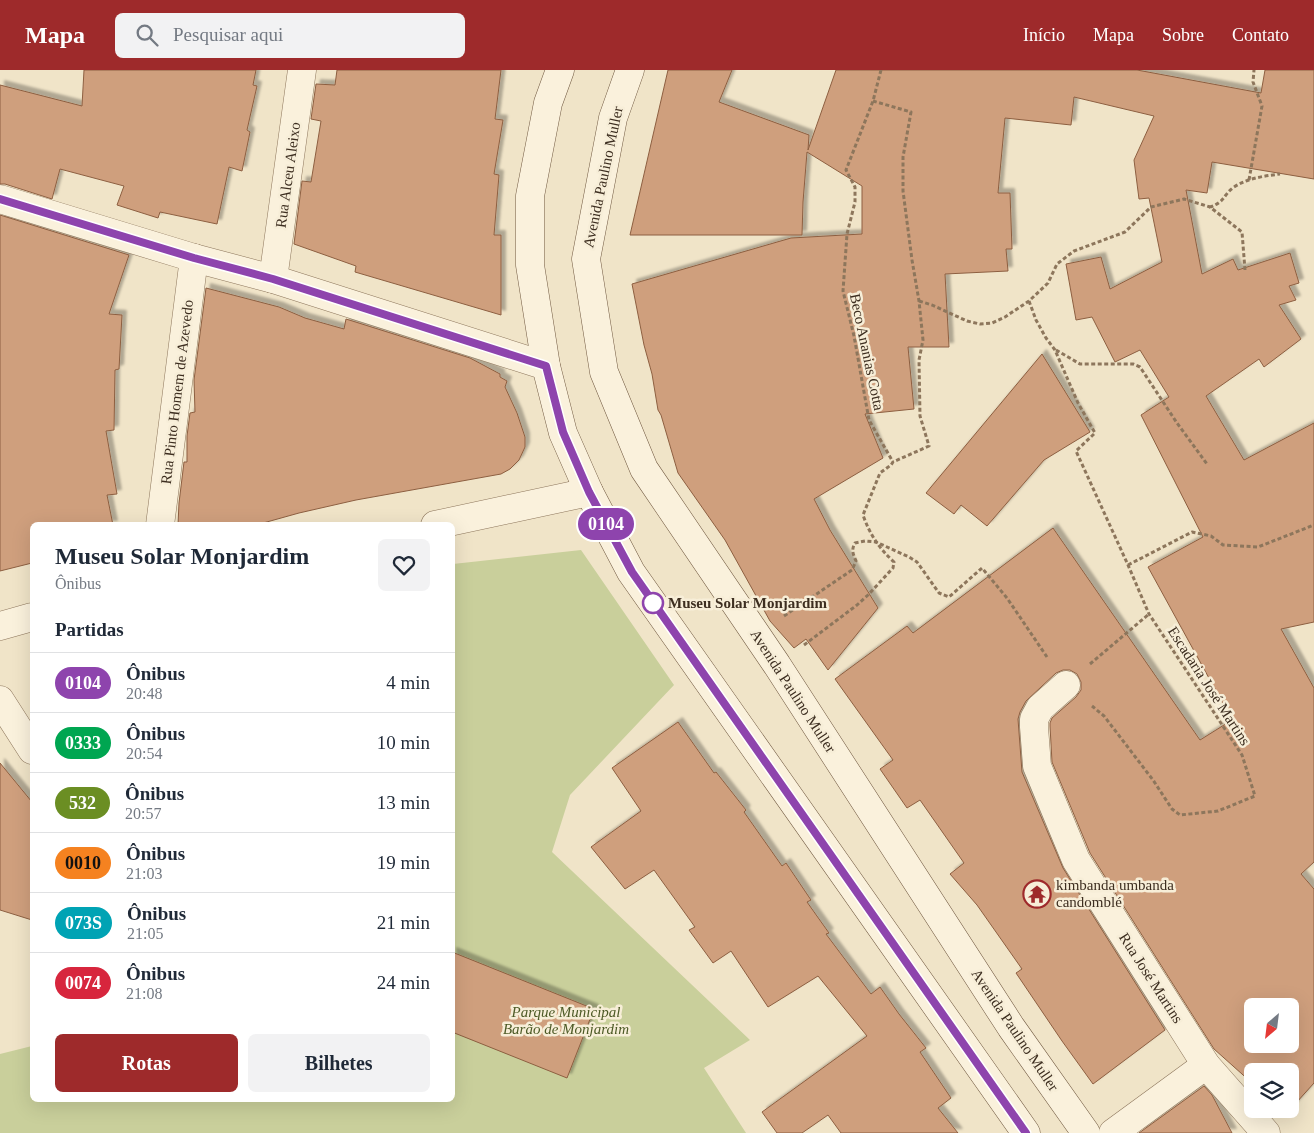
<!DOCTYPE html>
<html lang="pt">
<head>
<meta charset="utf-8">
<style>
	body { margin:0; font-family:"Times New Roman",serif; background:#f2f2f3; color:#1f2937; height:100vh; display:flex; flex-direction:column; font-size:19px; white-space:nowrap }
	* { box-sizing:border-box; margin:0 }
	p { font-size:16px; color:#747a83 }
	.icon { flex:none; width:28px; height:28px; fill:none; stroke:currentColor; stroke-width:2; stroke-linecap:round; stroke-linejoin:round }
	.map { position:relative; flex:1; overflow:hidden }
	.sheet { position:absolute; left:30px; top:452px; width:425px; height:580px; display:flex; flex-direction:column; background:#fff; border-radius:8px; box-shadow:0 5px 20px #0002 }
	.sheet>* { flex:none }
	.badge { padding:0 10px; border-radius:16px; font-size:18px; line-height:32px }
	.needle { width:32px; rotate:208deg }
	.tools { position:absolute; left:1244px; top:928px; display:grid; gap:10px }
	.tools a { display:grid; place-items:center; width:55px; height:55px; border-radius:8px; background:#fff; box-shadow:0 5px 20px #0002; font-size:25px }
	.map>.badge { position:absolute; translate:-50% -50%; box-shadow:0 0 0 2px #fff }
	h2 { padding:0 25px; font-size:19px; line-height:45px }
	.round { display:grid; place-items:center; flex:none; width:52px; height:52px; border-radius:8px; background:#f2f2f3 }
	.overview { display:flex; align-items:center; justify-content:space-between; height:85px; padding:0 25px }
	h1 { font-size:24px; font-weight:800; line-height:38px }
	.action { display:flex; gap:10px; margin-top:auto; padding:10px 25px }
	.action a { flex:1; height:58px; border-radius:8px; background:#9e2a2b; color:#fff; font-size:20px; font-weight:800; line-height:58px; text-align:center }
	.action a+a { background:#f2f2f3; color:#1f2937 }
	ul { padding:0; list-style:none }
	li { display:flex; align-items:center; gap:15px; height:60px; padding:0 25px; border-top:1px solid #e0e1e3 }
	li div { flex:1 }
	li b { display:block; font-size:19px }
	li em { font-style:normal }
	li .badge { min-width:55px; font-weight:700; text-align:center }
	header { display:flex; align-items:center; gap:30px; box-sizing:border-box; height:70px; padding:0 25px; background:#9e2a2b; color:#fff }
	header strong { font-size:24px }
	nav { display:flex; gap:28px; margin-inline-start:auto; font-size:18px }
	.search { width:350px; height:45px; background:#f2f2f3; display:flex; align-items:center; gap:12px; box-sizing:border-box; padding:0 18px; border-radius:8px; color:#747a83; font-size:19px }
	.map>svg:first-child { display:block }
</style>
</head>
<body>
<header>
<strong>Mapa</strong>
<div class="search"><svg class="icon" aria-label="search" viewBox="0 0 24 24"><circle cx="10" cy="10" r="6"/><path d="M15 15l6 6"/></svg>Pesquisar aqui</div>
<nav><a>Início</a><a>Mapa</a><a>Sobre</a><a>Contato</a></nav>
</header>
<div class="map">
<svg width="1314" height="1063" viewBox="0 0 1314 1063">
	<defs>
		<filter id="shadow"><feDropShadow dx="4.5" dy="-4.5" stdDeviation="1" flood-color="#0004"/></filter>
	</defs>
	<rect width="100%" height="100%" fill="#f0e4c8"/>
	<path fill="#c9cf9b" d="M581,480L674,615L570,725L552,782L750,970L704,998L746,1063H0V984L32,976V1030H452L453,494Z"/>
	<g fill="#cf9f7d" stroke="#8d5f41" fill-rule="evenodd" filter="url(#shadow)">
		<path d="M84,0H256L253,15L257,16L247,60L250,62L242,101L229,97L217,154L160,142L158,148L117,135L124,116L60,99L52,129L5,114H0V15L82,36Z"/>
		<path d="M337,0H501L495,49L503,50L494,104L499,105L494,165H501V245L355,202L356,196L294,174L302,111L311,112L321,51L311,49L316,14L335,15Z"/>
		<path d="M668,0H732L719,32L809,65L808,80L836,0H1137L1261,23L1265,0H1314V109L1212,92L1207,123L1186,120L1202,204L1233,189L1238,200L1290,183L1299,213L1289,216L1296,230L1279,235L1301,269L1264,297L1259,289L1206,326L1244,390L1314,353V552L1281,559L1314,618V792L1301,804L1314,819V1013L1287,1043L1282,1039H1290V1001H1252V1013L1214,979L1090,783L1052,692L1050,656V653L1052,648L1076,627L1081,620V612L1077,604L1070,600H1063L1056,603L1026,631L1020,642L1018,649L1022,702L1063,798L1165,960L1093,1014L1062,971L1016,903L1022,899L977,835L950,804L964,793L920,730L907,738L880,699L893,690L835,609L907,556L913,563L1053,458L1200,670L1232,650L1148,497L1203,467L1141,345L1169,327L1140,280L1115,292L1092,247L1076,250L1066,194L1101,187L1110,219L1162,192L1149,128L1139,129L1134,90L1154,46L1074,27L1071,55L1005,48L998,123H1010L1012,179H1006L1008,201L945,204L949,277H908L914,339L865,344L883,388L814,429L830,460L878,538L828,600L806,569L794,578L770,551L725,470L678,403L661,345L658,340L652,304L644,275L632,214L791,168L862,164V116L807,82L803,132L802,165H630ZM1252,936H1290V974H1252Z"/>
		<path d="M0,145L129,185L109,244L122,245L119,299L115,300L114,360L106,361L117,424L107,425L113,455H32V493L0,501Z"/>
		<path d="M206,218L279,237L305,248L344,259L346,249L470,288L500,304V307L507,311L505,317L517,343L525,367V377L519,390L510,399L501,404L356,430L299,443L256,455H178L179,433L184,392H187V366L190,343L195,342L194,310Z"/>
		<path d="M1042,284L1090,362L1044,390L987,456L961,435L954,444L926,423Z"/>
		<path d="M678,652L714,703L716,702L746,740L744,742L782,796L786,793L811,830L807,832L829,863L826,864L871,924L880,917L899,944L926,978L920,982L951,1028L938,1038L958,1063H841L828,1045L802,1063H777L762,1042L867,966L818,906L768,937L731,881L713,893L689,860L695,857L654,800L625,819L591,777L641,741L612,698Z"/>
		<path d="M0,693L32,732V850L0,840Z"/>
		<path d="M452,882L594,939L567,1008L452,962Z"/>
		<path d="M1204,1016L1212,1025L1232,1063H1139Z"/>
	</g>
	<g fill="none" stroke-linecap="round" stroke-linejoin="round">
		<g stroke="#8d765c" stroke-width="29">
			<g id="street">
				<path d="M0,129L194,188L273,209L546,296"/>
				<path d="M273,209L302,0"/>
				<path d="M160,455L194,188"/>
				<path d="M435,455L589,422"/>
				<path d="M0,556L32,547"/>
				<path d="M1066,615L1040,638L1034,649V657L1037,696L1076,790L1206,995L1266,1063"/>
				<path d="M0,630L32,680"/>
				<path d="M1113,1063L1206,995"/>
			</g>
		</g>
		<g stroke="#6f573f" stroke-width="29">
			<g id="secondary">
				<path d="M560,0L548,33L530,126V195L546,296L563,363L589,422L631,502L1026,1063"/>
				<path d="M630,0L613,48L586,189L604,302L644,399L777,595L1011,957L1086,1063"/>
			</g>
		</g>
		<g stroke="#8d765c" stroke-width="3" stroke-dasharray="4 2.5" stroke-linecap="butt">
			<path d="M881,0L873,31L846,100L855,117V132L847,164L843,221L854,266L869,350L893,392"/>
			<path d="M1249,110L1262,36L1253,12L1254,0"/>
			<path d="M1245,200L1242,162L1210,137C1225,132 1223,125 1234,117C1248,108 1264,106 1280,104"/>
			<path d="M919,231L932,235L967,251L980,254L992,253L1005,247L1029,231L1048,213L1057,194L1074,181L1125,162L1151,137L1184,129L1210,137"/>
			<path d="M1029,231L1036,250L1046,268L1055,280L1078,333L1095,363L1076,381L1128,495L1149,544L1242,685L1255,726L1218,741L1180,745L1172,739L1153,710L1104,646L1092,636"/>
			<path d="M1056,280L1080,294H1133L1140,297L1177,353L1207,394"/>
			<path d="M1128,495L1192,462L1211,466L1223,475L1258,477L1314,455"/>
			<path d="M784,546L852,500L856,491C853,484 851,480 855,473L865,471L876,472L909,487L917,492L939,523L949,527L982,498L1007,528L1047,587"/>
			<path d="M804,575L857,535L868,525L893,498L894,492C879,478 870,465 863,445L880,403L891,395L893,392L929,376L920,346L919,290L923,270L919,231L912,190L903,121V87L911,42L873,31"/>
			<path d="M1090,594L1149,544"/>
		</g>
		<use href="#street" stroke="#faf1dc" stroke-width="28"/>
		<use href="#secondary" stroke="#faf1dc" stroke-width="28"/>
	</g>
	<g fill="none" stroke-linecap="round" stroke-linejoin="round">
		<g stroke="#fff" stroke-width="11">
			<path id="line" d="M0,129L194,188L273,209L546,296L563,362L589,422L632,502L1026,1063"/>
		</g>
		<use href="#line" stroke="#8e44ad" stroke-width="8"/>
	</g>
	<defs>
		<g id="temple-ring" transform="scale(1.4375)"><circle r="9.5" fill="#f7eed8" stroke="#9e2a2b" stroke-width="1.5"/><path d="M0-6L5-2H3V0L6.5 2.5H4V6H1.5V3h-3V6H-4V2.5H-6.5L-3 0V-2H-5Z" fill="#9e2a2b"/></g>
	</defs>
	<g fill-rule="evenodd">
		<use href="#temple-ring" x="1037" y="824"/>
	</g>
	<circle fill="#fff" stroke="#8e44ad" stroke-width="2.5" cx="653" cy="533" r="10"/>
	<g text-anchor="middle" stroke-width="5" stroke-linejoin="round" paint-order="stroke">
		<g font-size="15" fill="#3d2e20" stroke="#f7eed8">
			<text transform="translate(288 105) rotate(-82)" y="5">Rua Alceu Aleixo</text>
			<text transform="translate(603 107) rotate(-78)" y="5">Avenida Paulino Muller</text>
			<text transform="translate(867 282) rotate(78)" y="5">Beco Ananias Cotta</text>
			<text transform="translate(177 322) rotate(-83)" y="5">Rua Pinto Homem de Azevedo</text>
			<text transform="translate(1209 616) rotate(57)" y="5">Escadaria José Martins</text>
			<text transform="translate(793 621) rotate(57)" y="5">Avenida Paulino Muller</text>
			<text transform="translate(1151 908) rotate(57)" y="5">Rua José Martins</text>
			<text transform="translate(1015 960) rotate(56)" y="5">Avenida Paulino Muller</text>
		</g>
		<g font-size="15" font-weight="bold" fill="#3d2e20" stroke="#f7eed8" text-anchor="start">
			<text x="668" y="538">Museu Solar Monjardim</text>
		</g>
		<g font-size="15" fill="#3d2e20" stroke="#f7eed8" text-anchor="start">
			<text x="1056" y="820">kimbanda umbanda<tspan x="1056" dy="17">candomblé</tspan></text>
		</g>
		<g font-size="15" font-style="italic" fill="#4d5a26" stroke="#f7eed8">
			<text x="566" y="947">Parque Municipal<tspan x="566" dy="17">Barão de Monjardim</tspan></text>
		</g>
	</g>
</svg>
<div class="tools">
<a><svg class="needle" viewBox="-14 -14 28 28"><path d="M0-13l5 13h-10z" fill="#e53935"/><path d="M0 13l5-13h-10z" fill="#747a83"/></svg></a>
<a><svg class="icon" aria-label="layers" viewBox="0 0 24 24"><path d="M12 4l9 5-9 5-9-5zM3 14l9 5 9-5"/></svg></a>
</div>
<b class="badge" style="left:606px;top:454px;background:#8e44ad;color:#fff">0104</b>
<section class="sheet">
<div class="overview"><div><h1>Museu Solar Monjardim</h1><p>Ônibus</p></div><a class="round"><svg class="icon" aria-label="heart" viewBox="0 0 24 24"><path d="M12 20l-8-8c-3-5 5-10 8-4 3-6 11-1 8 4z"/></svg></a></div>
<h2>Partidas</h2>
<ul>
<li><span class="badge" style="background:#8e44ad;color:#fff">0104</span><div><b>Ônibus</b><p>20:48</p></div><em>4 min</em></li>
<li><span class="badge" style="background:#00a651;color:#fff">0333</span><div><b>Ônibus</b><p>20:54</p></div><em>10 min</em></li>
<li><span class="badge" style="background:#6b8e23;color:#fff">532</span><div><b>Ônibus</b><p>20:57</p></div><em>13 min</em></li>
<li><span class="badge" style="background:#f58220;color:#111">0010</span><div><b>Ônibus</b><p>21:03</p></div><em>19 min</em></li>
<li><span class="badge" style="background:#00a3b4;color:#fff">073S</span><div><b>Ônibus</b><p>21:05</p></div><em>21 min</em></li>
<li><span class="badge" style="background:#d7263d;color:#fff">0074</span><div><b>Ônibus</b><p>21:08</p></div><em>24 min</em></li>
</ul>
<div class="action"><a>Rotas</a><a>Bilhetes</a></div>
</section>
</div>
</body>
</html>
